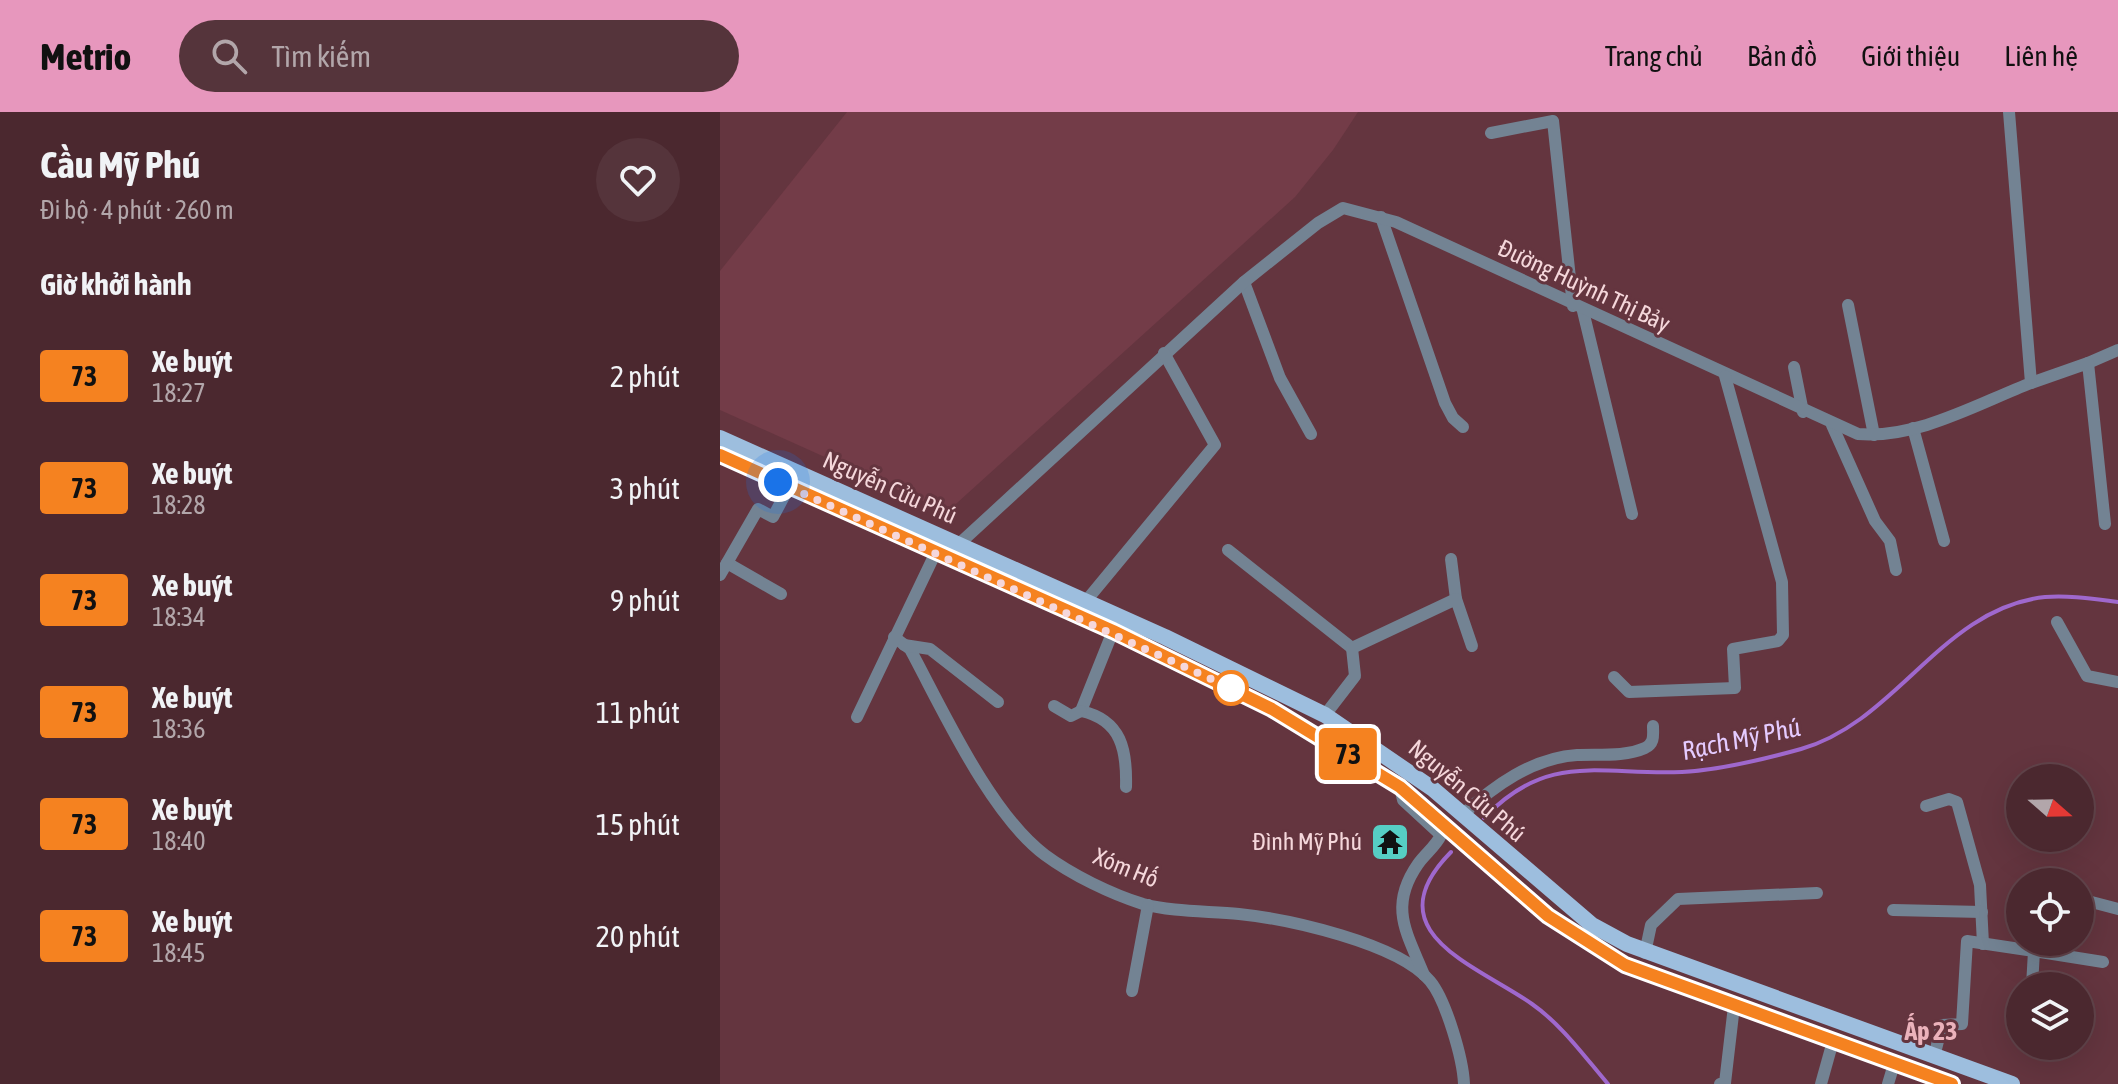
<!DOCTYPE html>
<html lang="vi">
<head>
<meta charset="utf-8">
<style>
	body { margin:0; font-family:"Asap Condensed",sans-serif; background:#55343b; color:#f1f3f6; height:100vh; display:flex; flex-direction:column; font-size:30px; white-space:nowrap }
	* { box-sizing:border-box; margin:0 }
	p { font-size:26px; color:#b2a6aa }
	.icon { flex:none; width:44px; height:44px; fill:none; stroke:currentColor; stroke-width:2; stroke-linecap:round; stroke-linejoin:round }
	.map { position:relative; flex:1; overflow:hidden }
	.sheet { display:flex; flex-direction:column; background:#4b282f; width:720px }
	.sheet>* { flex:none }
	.badge { padding:0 16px; border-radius:6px; font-size:28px; line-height:52px }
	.needle { width:52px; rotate:110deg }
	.buttons { position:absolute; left:1286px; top:652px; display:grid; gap:16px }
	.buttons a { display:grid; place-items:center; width:88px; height:88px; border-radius:50%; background:#4b282f; box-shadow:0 8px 32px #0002,0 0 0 2px #62444b; font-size:40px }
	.you { position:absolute; width:40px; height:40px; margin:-20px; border:6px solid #fff; border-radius:50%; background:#1a73e8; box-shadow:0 0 0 12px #1a73e833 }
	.map>.badge { position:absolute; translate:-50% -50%; box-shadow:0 0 0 4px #fff }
	h2 { padding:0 40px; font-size:30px; line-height:72px }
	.round { display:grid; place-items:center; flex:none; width:84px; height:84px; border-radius:42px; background:#55343b }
	.overview { display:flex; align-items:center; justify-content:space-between; height:136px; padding:0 40px }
	h1 { font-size:38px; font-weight:700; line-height:60px }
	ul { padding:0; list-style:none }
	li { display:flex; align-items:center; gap:24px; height:112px; padding:0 40px }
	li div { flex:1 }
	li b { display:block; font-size:30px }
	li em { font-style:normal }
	li .badge { min-width:88px; font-weight:700; text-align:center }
	header { display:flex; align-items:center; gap:48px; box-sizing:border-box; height:112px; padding:0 40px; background:#e797bd; color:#111 }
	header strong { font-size:38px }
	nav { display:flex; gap:44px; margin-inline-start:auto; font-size:28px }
	.search { width:560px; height:72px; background:#55343b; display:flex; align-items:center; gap:20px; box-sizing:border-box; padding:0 28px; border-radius:44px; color:#b2a6aa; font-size:30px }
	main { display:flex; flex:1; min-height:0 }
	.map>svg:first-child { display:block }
</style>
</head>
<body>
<header>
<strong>Metrio</strong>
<div class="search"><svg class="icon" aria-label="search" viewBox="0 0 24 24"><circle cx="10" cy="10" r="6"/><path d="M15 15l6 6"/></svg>Tìm kiếm</div>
<nav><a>Trang chủ</a><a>Bản đồ</a><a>Giới thiệu</a><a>Liên hệ</a></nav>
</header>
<main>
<section class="sheet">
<div class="overview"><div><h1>Cầu Mỹ Phú</h1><p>Đi bộ · 4 phút · 260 m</p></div><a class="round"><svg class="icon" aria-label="heart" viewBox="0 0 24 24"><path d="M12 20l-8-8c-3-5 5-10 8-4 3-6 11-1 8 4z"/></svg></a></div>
<h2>Giờ khởi hành</h2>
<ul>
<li><span class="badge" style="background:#f58220;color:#111">73</span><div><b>Xe buýt</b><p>18:27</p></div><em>2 phút</em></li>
<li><span class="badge" style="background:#f58220;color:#111">73</span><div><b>Xe buýt</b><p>18:28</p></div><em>3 phút</em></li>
<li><span class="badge" style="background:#f58220;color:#111">73</span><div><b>Xe buýt</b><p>18:34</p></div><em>9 phút</em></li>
<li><span class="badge" style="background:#f58220;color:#111">73</span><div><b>Xe buýt</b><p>18:36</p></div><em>11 phút</em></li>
<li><span class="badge" style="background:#f58220;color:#111">73</span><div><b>Xe buýt</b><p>18:40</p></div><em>15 phút</em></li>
<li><span class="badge" style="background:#f58220;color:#111">73</span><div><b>Xe buýt</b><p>18:45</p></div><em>20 phút</em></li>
</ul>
</section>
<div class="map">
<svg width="1398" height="972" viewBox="0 0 1398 972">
	<defs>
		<pattern id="building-hatch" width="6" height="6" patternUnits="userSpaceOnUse" patternTransform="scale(2)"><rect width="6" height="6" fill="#c64d6c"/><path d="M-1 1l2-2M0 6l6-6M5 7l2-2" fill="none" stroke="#94485b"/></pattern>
	</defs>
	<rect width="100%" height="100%" fill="#64353f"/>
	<path fill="#733c48" d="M127,0H638L613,38L575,85L227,400L0,298V159Z"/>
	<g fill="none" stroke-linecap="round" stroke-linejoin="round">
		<g stroke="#9f68cd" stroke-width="4">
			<path d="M764,706C829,638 882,664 962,660C1000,658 1045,647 1081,637C1177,610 1222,496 1325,485C1349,483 1374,487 1398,490"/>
			<path d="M731,740C652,820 756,853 812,892C842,913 864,944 888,972"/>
		</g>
	</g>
	<path fill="url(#building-hatch)" d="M669,713L687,728L671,747L653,732Z"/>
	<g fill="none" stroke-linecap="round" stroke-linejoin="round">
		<g stroke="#738393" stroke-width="12">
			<path d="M771,21L833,9L853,194"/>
			<path d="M661,105L725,291L733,306L743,315"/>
			<path d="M524,170L560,266L591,322"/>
			<path d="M1128,193L1154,323"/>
			<path d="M863,199L912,402"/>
			<path d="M1368,251L1398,238"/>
			<path d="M1074,255L1083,300"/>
			<path d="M1311,271L1368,251L1385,412"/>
			<path d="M1112,313L1155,409L1170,429L1176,458"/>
			<path d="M1193,316L1224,429"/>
			<path d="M239,432L524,170L598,111L623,96L676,110L1138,322C1197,327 1257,292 1311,271L1289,0"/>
			<path d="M508,438L632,536"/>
			<path d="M731,447L736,487"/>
			<path d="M7,451L61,482"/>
			<path d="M0,463L38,397L53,405L69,375"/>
			<path d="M366,489L495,333L444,241"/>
			<path d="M1337,510L1367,564L1398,570"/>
			<path d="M393,519L361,599C402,608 407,639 406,675"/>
			<path d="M174,525L190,537C223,598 270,702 325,743C352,763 391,782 423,792C452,800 489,799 519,802C568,807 678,831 710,869C726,888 743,947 744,972"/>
			<path d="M184,533L210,537L278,590"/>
			<path d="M894,565L909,580L1015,576L1013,537L1058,529L1063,523L1062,470L1005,264"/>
			<path d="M334,594L351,604L361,599"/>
			<path d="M605,603L635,564L632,536L736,487L752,534"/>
			<path d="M137,605L215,442"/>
			<path d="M680,675L683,688L721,723C716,734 705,742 698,752C668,795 687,821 704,863"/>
			<path d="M1206,694L1229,687L1237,690L1260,773L1263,832"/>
			<path d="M742,703C774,674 812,646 857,643C878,642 905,645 925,636C935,631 933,623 933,614"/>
			<path d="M1360,787L1398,797"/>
			<path d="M1173,798L1262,800"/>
			<path d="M1314,839L1383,850"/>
			<path d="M925,841L931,813L958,787L1097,781"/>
			<path d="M412,879L428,793"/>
			<path d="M1214,945L1222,913L1242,912L1247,829L1314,839L1312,874"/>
			<path d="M1000,972L1005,971L1014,894"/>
			<path d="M1101,972L1113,929"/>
			<path d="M1168,972L1174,952"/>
		</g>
		<g stroke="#9dbede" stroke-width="16">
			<path d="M0,326L445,525L605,603L713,677L872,813L907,832L1292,972"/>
			<path d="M0,343L393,519L552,597L680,675L828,804L905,853L1232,972"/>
		</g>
	</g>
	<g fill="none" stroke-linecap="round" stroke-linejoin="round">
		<g stroke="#fff" stroke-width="18">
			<path id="line" d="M0,343L393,519L552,597L680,675L828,804L905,853L1232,972"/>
		</g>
		<use href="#line" stroke="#f58220" stroke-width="12"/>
		<path stroke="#f5d7db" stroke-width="8" stroke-dasharray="0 14.4" d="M58,370L511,576"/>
	</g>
	<defs>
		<g id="temple-square" transform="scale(2)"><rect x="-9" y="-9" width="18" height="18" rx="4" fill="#56cec4" stroke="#64353f"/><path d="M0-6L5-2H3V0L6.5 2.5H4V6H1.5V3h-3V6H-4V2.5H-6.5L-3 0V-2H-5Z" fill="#111"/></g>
	</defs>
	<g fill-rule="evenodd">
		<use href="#temple-square" x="670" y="730"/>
	</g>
	<circle fill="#fff" stroke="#f58220" stroke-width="4" cx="511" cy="576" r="16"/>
	<g text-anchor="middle" stroke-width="6" stroke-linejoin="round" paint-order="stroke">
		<g font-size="24" fill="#f5d7db" stroke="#64353f">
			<text transform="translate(864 174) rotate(25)" y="8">Đường Huỳnh Thị Bảy</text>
			<text transform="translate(170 376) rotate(24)" y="8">Nguyễn Cửu Phú</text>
			<text transform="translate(747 679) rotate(40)" y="8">Nguyễn Cửu Phú</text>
			<text transform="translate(406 756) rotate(22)" y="8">Xóm Hố</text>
		</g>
		<g font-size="24" fill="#f5d7db" stroke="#64353f" text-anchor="end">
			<text x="642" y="738">Đình Mỹ Phú</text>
		</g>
		<g font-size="26" font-style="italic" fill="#e5cbff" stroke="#64353f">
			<text transform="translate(1021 627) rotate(-12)" y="9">Rạch Mỹ Phú</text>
		</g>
		<g font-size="26" font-weight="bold" fill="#ebb2bb" stroke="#64353f">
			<text x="1211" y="928">Ấp 23</text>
		</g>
	</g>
</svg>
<div class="buttons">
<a><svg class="needle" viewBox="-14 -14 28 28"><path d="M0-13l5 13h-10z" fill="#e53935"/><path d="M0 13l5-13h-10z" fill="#b2a6aa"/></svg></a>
<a><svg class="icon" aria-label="locate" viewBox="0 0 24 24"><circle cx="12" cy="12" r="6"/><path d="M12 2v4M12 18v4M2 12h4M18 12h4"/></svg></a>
<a><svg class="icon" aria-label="layers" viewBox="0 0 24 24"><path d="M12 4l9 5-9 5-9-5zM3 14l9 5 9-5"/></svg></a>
</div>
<div class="you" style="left:58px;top:370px"></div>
<b class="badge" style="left:628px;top:642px;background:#f58220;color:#111">73</b>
</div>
</main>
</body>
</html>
